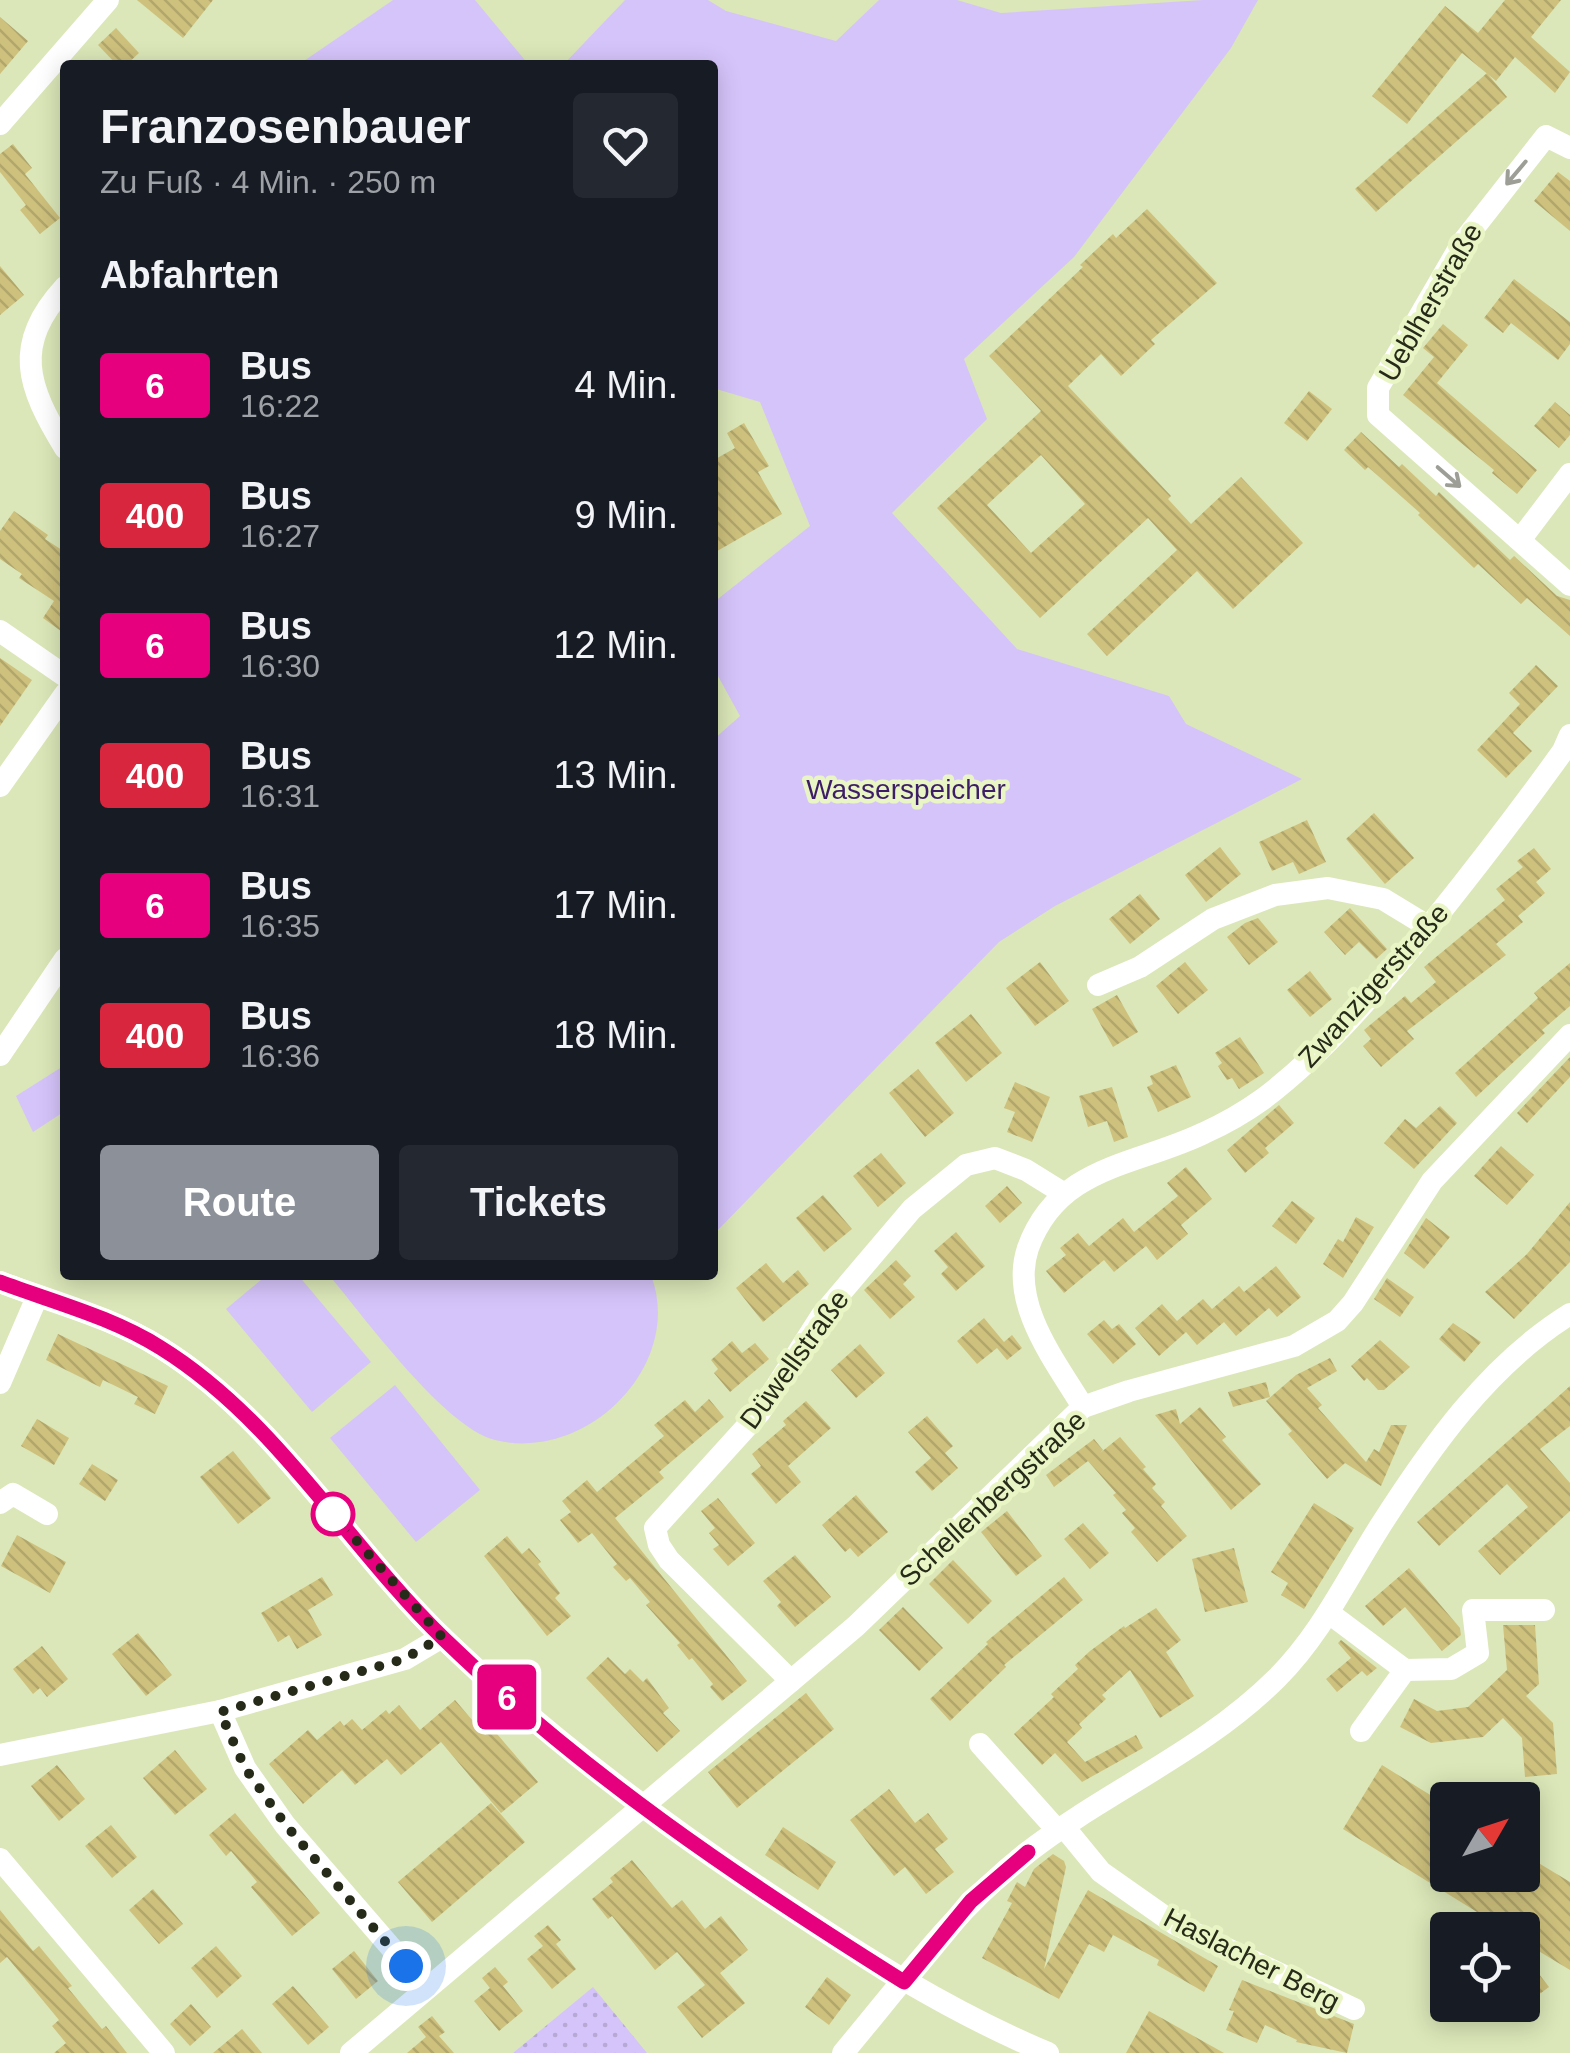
<!DOCTYPE html>
<html lang="de">
<head>
<meta charset="utf-8">
<style>
	body { margin:0; font-family:Helvetica,sans-serif; background:#242831; color:#f1f3f6; height:100vh; display:flex; flex-direction:column; font-size:38px; white-space:nowrap }
	* { box-sizing:border-box; margin:0 }
	p { font-size:32px; color:#9ea1a6 }
	.icon { flex:none; width:55px; height:55px; fill:none; stroke:currentColor; stroke-width:2; stroke-linecap:round; stroke-linejoin:round }
	.map { position:relative; flex:1; overflow:hidden }
	.panel { position:absolute; left:60px; top:60px; width:658px; height:1220px; display:flex; flex-direction:column; background:#171b24; border-radius:10px; box-shadow:0 5px 25px #0003 }
	.panel>* { flex:none }
	.badge { padding:0 20px; border-radius:8px; font-size:35px; line-height:65px }
	.needle { width:65px; rotate:51deg }
	.tools { position:absolute; left:1430px; top:1782px; display:grid; gap:20px }
	.tools a { display:grid; place-items:center; width:110px; height:110px; border-radius:10px; background:#171b24; box-shadow:0 5px 25px #0003; font-size:50px }
	.you { position:absolute; width:50px; height:50px; margin:-25px; border:8px solid #fff; border-radius:50%; background:#1a73e8; box-shadow:0 0 0 15px #1a73e833 }
	.map>.badge { position:absolute; translate:-50% -50%; box-shadow:0 0 0 5px #fff }
	h2 { padding:0 40px; font-size:38px; line-height:90px }
	.round { display:grid; place-items:center; flex:none; width:105px; height:105px; border-radius:10px; background:#242831 }
	.overview { display:flex; align-items:center; justify-content:space-between; height:170px; padding:0 40px }
	h1 { font-size:48px; font-weight:700; line-height:75px }
	.button { display:flex; gap:20px; margin-top:auto; padding:20px 40px }
	.button a { flex:1; height:115px; border-radius:10px; background:#8c9099; color:#fff; font-size:40px; font-weight:700; line-height:115px; text-align:center }
	.button a+a { background:#242831; color:#f1f3f6 }
	ul { padding:0; list-style:none }
	li { display:flex; align-items:center; gap:30px; height:130px; padding:0 40px }
	li div { flex:1 }
	li b { display:block; font-size:38px }
	li em { font-style:normal }
	li .badge { min-width:110px; font-weight:700; text-align:center }
	.map>svg:first-child { display:block }
</style>
</head>
<body>
<div class="map">
<svg width="1570" height="2053" viewBox="0 0 1570 2053">
	<defs>
		<pattern id="grass-dots" width="8" height="8" patternUnits="userSpaceOnUse" patternTransform="scale(2.5)"><rect width="8" height="8" fill="#d5c4fa"/><path d="M2 2h.1M6 6h.1" fill="none" stroke="#b7a9d6" stroke-width="1.8" stroke-linecap="round"/></pattern>
		<pattern id="building-back-hatch" width="6" height="6" patternUnits="userSpaceOnUse" patternTransform="scale(2.5)"><rect width="6" height="6" fill="#cec17d"/><path d="M-1 5l2 2M0 0l6 6M5-1l2 2" fill="none" stroke="#b1a66b"/></pattern>
	</defs>
	<rect width="100%" height="100%" fill="#dbe7b8"/>
	<path fill="url(#grass-dots)" d="M593,1987L647,2053H513Z"/>
	<g fill="#d5c4fa">
		<path d="M393,0H475L529,65H298Z"/>
		<path d="M625,0H708L726,11L836,41L879,0H957L1001,13L1203,0H1258L1231,48L1074,257L964,359L987,419L892,513L1017,649L1169,696L1186,724L1302,779L1055,906L999,942L713,1235V740L740,716L713,667V607L714,602L810,526L760,402L713,388L712,65H563Z"/>
		<path d="M65,1065V1111L33,1132L16,1096Z"/>
		<path d="M267,1275H298L371,1362L312,1412L226,1309Z"/>
		<path d="M329,1275H651C685,1365 587,1463 495,1440C444,1427 364,1317 329,1275Z"/>
		<path d="M395,1385L480,1490L416,1542L330,1438Z"/>
	</g>
	<g fill="url(#building-back-hatch)" fill-rule="evenodd">
		<path d="M137,0H213L183,38Z"/>
		<path d="M1505,0H1561L1531,37L1570,72L1555,93L1515,57L1496,81L1462,53L1407,124L1372,96L1445,6L1478,33Z"/>
		<path d="M0,17L28,41L0,74Z"/>
		<path d="M116,28L139,53L126,65H117L98,45Z"/>
		<path d="M1487,73L1507,97L1376,212L1355,189Z"/>
		<path d="M13,144L32,168L25,174L60,218L40,234L20,210L26,205L0,172V154Z"/>
		<path d="M1558,172L1570,181V231L1534,201Z"/>
		<path d="M1147,209L1217,283L1151,340L1155,344L1121,376L1101,354L1068,386L1171,496L1168,499L1191,524L1241,477L1303,543L1233,609L1197,571L1107,656L1087,634L1177,550L1148,518L1040,618L937,508L1041,411L989,356L1083,267L1080,265L1113,234L1116,238ZM1041,455L1085,504L1031,553L987,505Z"/>
		<path d="M0,266L24,295L0,315Z"/>
		<path d="M1514,279L1570,322V344L1558,360L1511,323L1503,333L1484,318Z"/>
		<path d="M1443,324L1468,345L1437,383L1537,470L1517,494L1492,473L1494,470L1403,395L1434,357L1423,348Z"/>
		<path d="M1309,391L1332,409L1307,441L1284,423Z"/>
		<path d="M1555,402L1570,415V435L1559,448L1534,426Z"/>
		<path d="M744,423L769,466L758,472L782,514L712,554V461L735,448L727,433Z"/>
		<path d="M1361,432L1399,467L1402,464L1436,496L1439,492L1510,560L1514,556L1557,596L1570,600V636L1527,598L1521,604L1478,564L1474,568L1418,515L1420,513L1368,467L1365,470L1344,450Z"/>
		<path d="M14,511L48,535L45,539L65,552V634L43,618L54,601L19,578L22,574L0,559V531Z"/>
		<path d="M0,658L32,680L0,726Z"/>
		<path d="M1536,665L1558,686L1513,733L1532,751L1506,778L1477,750L1520,704L1509,693Z"/>
		<path d="M1374,813L1414,858L1385,884L1346,839Z"/>
		<path d="M1307,820L1326,862L1299,874L1293,862L1272,871L1259,842Z"/>
		<path d="M1220,847L1241,874L1206,902L1185,875Z"/>
		<path d="M1534,848L1551,869L1536,882L1545,893L1518,916L1523,922L1496,944L1506,955L1407,1031L1414,1039L1381,1067L1363,1046L1371,1039L1364,1030L1405,996L1411,1003L1436,982L1424,967L1505,900L1496,889L1523,867L1517,861Z"/>
		<path d="M1140,894L1160,919L1130,944L1109,919Z"/>
		<path d="M1350,908L1387,949L1376,959L1359,942L1345,955L1324,932Z"/>
		<path d="M1258,918L1278,942L1249,965L1227,937L1245,923Z"/>
		<path d="M1040,962L1069,1001L1035,1026L1006,988Z"/>
		<path d="M1185,962L1208,990L1178,1014L1156,986Z"/>
		<path d="M1570,963V1006L1542,1030L1545,1033L1476,1097L1455,1073L1538,998L1534,993Z"/>
		<path d="M1310,971L1332,999L1310,1017L1287,990Z"/>
		<path d="M1117,995L1138,1032L1113,1047L1092,1009Z"/>
		<path d="M971,1014L1002,1053L966,1082L935,1043Z"/>
		<path d="M1240,1037L1264,1073L1239,1089L1232,1078L1227,1080L1218,1066L1222,1063L1215,1053Z"/>
		<path d="M1570,1057V1077L1527,1123L1517,1113Z"/>
		<path d="M1176,1065L1191,1097L1158,1112L1147,1087L1153,1084L1150,1076Z"/>
		<path d="M918,1069L954,1113L925,1137L889,1093Z"/>
		<path d="M1015,1082L1050,1097L1032,1142L1007,1132L1015,1112L1004,1108Z"/>
		<path d="M1112,1087L1128,1137L1114,1142L1107,1121L1088,1127L1079,1096Z"/>
		<path d="M1279,1105L1294,1123L1265,1148L1269,1153L1245,1173L1227,1150Z"/>
		<path d="M1440,1106L1457,1123L1414,1169L1384,1143L1405,1119L1416,1128Z"/>
		<path d="M1501,1146L1534,1175L1507,1205L1474,1176Z"/>
		<path d="M881,1153L906,1183L878,1207L853,1176Z"/>
		<path d="M1186,1167L1212,1199L1181,1225L1188,1234L1157,1260L1146,1246L1114,1272L1104,1260L1064,1293L1046,1271L1066,1255L1060,1248L1078,1233L1089,1246L1123,1218L1134,1232L1178,1196L1167,1183Z"/>
		<path d="M1007,1186L1022,1203L1000,1223L985,1206Z"/>
		<path d="M823,1195L852,1229L824,1252L796,1218Z"/>
		<path d="M1292,1201L1315,1218L1296,1244L1272,1226Z"/>
		<path d="M1570,1202V1262L1514,1319L1485,1292L1527,1254Z"/>
		<path d="M1356,1217L1374,1227L1343,1278L1323,1264L1338,1239L1343,1242Z"/>
		<path d="M1426,1218L1450,1237L1424,1269L1404,1253Z"/>
		<path d="M956,1232L985,1266L956,1291L941,1274L948,1267L934,1251Z"/>
		<path d="M896,1260L911,1276L903,1284L915,1297L890,1319L864,1290Z"/>
		<path d="M766,1263L783,1283L798,1270L809,1284L763,1322L736,1288Z"/>
		<path d="M1276,1266L1301,1297L1277,1317L1269,1308L1236,1336L1224,1322L1197,1345L1186,1332L1159,1356L1135,1328L1162,1304L1177,1321L1203,1299L1212,1309L1239,1286L1244,1292Z"/>
		<path d="M1387,1278L1414,1297L1400,1317L1374,1299Z"/>
		<path d="M984,1318L1004,1342L1012,1335L1022,1348L1007,1360L997,1348L977,1364L957,1341Z"/>
		<path d="M1104,1320L1112,1329L1119,1324L1136,1344L1113,1364L1087,1334Z"/>
		<path d="M1453,1323L1481,1342L1464,1362L1439,1339Z"/>
		<path d="M58,1334L168,1386L155,1414L134,1404L138,1397L103,1380L100,1387L46,1360Z"/>
		<path d="M1380,1340L1410,1367L1384,1390H1378L1367,1378L1364,1381L1351,1366Z"/>
		<path d="M732,1341L742,1353L755,1343L769,1359L730,1392L714,1373L718,1369L711,1360Z"/>
		<path d="M860,1344L885,1373L856,1398L831,1370Z"/>
		<path d="M1330,1358L1337,1371L1307,1388L1322,1405L1318,1408L1366,1462L1374,1449L1379,1452L1391,1425H1407L1381,1486L1345,1463L1327,1479L1288,1434L1292,1431L1266,1401L1296,1375Z"/>
		<path d="M1266,1382L1270,1397L1233,1407L1228,1392Z"/>
		<path d="M1570,1386V1426L1540,1449L1570,1483V1511L1500,1575L1478,1551L1528,1507L1507,1484L1439,1546L1417,1522Z"/>
		<path d="M709,1399L724,1417L659,1472L664,1478L615,1518L747,1681L722,1701L710,1687L713,1684L692,1658L689,1660L677,1645L680,1643L646,1605L650,1602L630,1578L626,1581L613,1567L617,1564L592,1533L578,1543L560,1520L571,1512L562,1501L587,1480L597,1492L664,1436L654,1425L685,1400L695,1412Z"/>
		<path d="M806,1401L831,1428L788,1466L801,1482L776,1504L751,1474L761,1466L752,1454L786,1425L783,1421Z"/>
		<path d="M1200,1407L1226,1437L1222,1440L1261,1484L1231,1510L1155,1415L1176,1409L1180,1424Z"/>
		<path d="M927,1416L953,1446L945,1453L958,1468L932,1491L915,1472L931,1458L908,1432Z"/>
		<path d="M37,1419L69,1438L54,1465L21,1446Z"/>
		<path d="M1120,1437L1146,1467L1143,1469L1156,1484L1152,1488L1165,1502L1161,1506L1187,1536L1157,1562L1131,1532L1135,1528L1122,1513L1126,1510L1113,1495L1116,1493L1088,1461L1054,1487L1046,1475L1094,1439L1103,1450L1100,1453Z"/>
		<path d="M233,1451L271,1498L238,1524L200,1477Z"/>
		<path d="M92,1464L118,1480L105,1501L79,1484Z"/>
		<path d="M856,1495L888,1532L858,1557L850,1548L845,1552L822,1525Z"/>
		<path d="M718,1498L755,1543L728,1566L713,1549L719,1545L709,1533L715,1528L701,1511Z"/>
		<path d="M1314,1503L1354,1528L1304,1609L1281,1595L1288,1583L1271,1572Z"/>
		<path d="M1007,1511L1042,1556L1016,1576L981,1532Z"/>
		<path d="M1083,1523L1109,1553L1090,1569L1064,1539Z"/>
		<path d="M17,1535L66,1562L50,1593L1,1566Z"/>
		<path d="M507,1536L522,1554L529,1548L541,1562L538,1564L560,1593L555,1598L571,1616L547,1636L484,1556Z"/>
		<path d="M1234,1548L1248,1602L1205,1612L1192,1559Z"/>
		<path d="M795,1555L831,1597L795,1627L777,1606L781,1602L763,1581Z"/>
		<path d="M953,1560L992,1601L968,1624L929,1584Z"/>
		<path d="M1409,1568L1460,1628L1461,1635L1442,1651L1405,1607L1383,1626L1365,1606Z"/>
		<path d="M322,1577L333,1595L308,1610L322,1635L297,1649L289,1635L278,1642L261,1613Z"/>
		<path d="M1064,1577L1083,1600L1004,1665L1006,1667L950,1721L930,1699L988,1644L986,1642Z"/>
		<path d="M903,1607L943,1648L919,1671L879,1630Z"/>
		<path d="M1156,1608L1181,1640L1166,1652L1194,1696L1160,1718L1130,1670L1102,1695L1106,1699L1079,1724L1082,1728L1067,1742L1085,1762L1136,1735L1143,1748L1082,1782L1055,1753L1042,1765L1014,1734L1054,1697L1051,1694L1078,1669L1075,1665L1090,1651L1124,1626L1125,1628Z"/>
		<path d="M1503,1625H1535L1539,1684L1526,1696L1553,1723L1557,1774L1525,1777L1522,1738L1503,1718L1483,1737L1431,1743L1400,1727L1414,1699L1437,1711L1468,1707L1507,1670Z"/>
		<path d="M138,1633L172,1675L146,1696L112,1654Z"/>
		<path d="M1341,1640L1377,1668L1367,1676L1362,1671L1337,1692L1326,1679L1351,1658L1338,1643Z"/>
		<path d="M42,1646L68,1679L47,1697L40,1688L33,1694L13,1669Z"/>
		<path d="M608,1657L625,1674L630,1669L643,1682L647,1678L669,1708L663,1713L680,1731L657,1752L586,1678Z"/>
		<path d="M806,1693L834,1729L737,1808L708,1772Z"/>
		<path d="M455,1700L485,1735L492,1728L538,1782L501,1813L441,1742L401,1775L387,1759L355,1785L342,1770L303,1804L269,1764L308,1730L317,1740L340,1721L344,1726L352,1719L362,1730L386,1710L389,1714L399,1705L420,1730Z"/>
		<path d="M175,1750L207,1789L175,1815L143,1778Z"/>
		<path d="M57,1765L85,1799L59,1821L31,1786Z"/>
		<path d="M1382,1765L1448,1806V1875H1522V1853L1570,1882V1970L1522,1941V1930H1506L1343,1829Z"/>
		<path d="M889,1789L915,1823L928,1813L948,1839L935,1849L954,1872L926,1894L905,1867L894,1876L850,1820Z"/>
		<path d="M491,1803L525,1842L432,1922L398,1882Z"/>
		<path d="M235,1813L320,1913L292,1936L251,1887L257,1882L231,1851L226,1856L209,1835Z"/>
		<path d="M111,1825L137,1857L112,1878L85,1846Z"/>
		<path d="M783,1827L836,1862L818,1890L765,1855Z"/>
		<path d="M1053,1854L1064,1861L1066,1867L1044,1969L1088,1890L1218,1966L1204,1992L1157,1965L1159,1960L1113,1935L1104,1952L1089,1944L1059,1999L982,1958L1012,1903L1007,1901L1017,1882L1025,1887L1034,1869Z"/>
		<path d="M632,1860L672,1908L682,1900L705,1929L721,1916L748,1950L720,1973L745,2003L702,2038L677,2007L705,1985L677,1952L655,1970L612,1916L608,1919L592,1899L613,1882L610,1878Z"/>
		<path d="M153,1889L183,1924L159,1944L129,1910Z"/>
		<path d="M0,1910L33,1951L39,1946L72,1986L68,1988L102,2029L106,2026L127,2053H54L66,2043L52,2026L59,2020L7,1957L0,1963Z"/>
		<path d="M548,1925L561,1940L556,1944L576,1969L552,1989L527,1959L543,1946L534,1936Z"/>
		<path d="M216,1946L242,1976L217,1998L191,1968Z"/>
		<path d="M354,1951L378,1981L356,1999L332,1969Z"/>
		<path d="M1532,1965L1549,1987L1522,2007V1972Z"/>
		<path d="M495,1967L508,1982L503,1986L523,2011L499,2031L474,2001L490,1988L482,1978Z"/>
		<path d="M827,1977L851,1995L829,2025L805,2007Z"/>
		<path d="M1242,1980L1354,2024L1347,2053L1296,2042L1297,2040L1265,2025L1257,2043L1226,2030L1234,2011L1229,2010Z"/>
		<path d="M293,1986L329,2027L308,2045L272,2004Z"/>
		<path d="M191,2004L211,2027L190,2046L170,2024Z"/>
		<path d="M1149,2011L1224,2053H1126Z"/>
		<path d="M432,2016L445,2032L439,2036L454,2053H407L426,2037L418,2027Z"/>
		<path d="M242,2029L262,2053H213Z"/>
	</g>
	<g fill="none" stroke-linecap="round" stroke-linejoin="round">
		<g stroke="#fff" stroke-width="22">
			<path d="M0,124L108,0"/>
			<path d="M1570,148L1546,136L1462,243L1378,388V415L1570,585"/>
			<path d="M65,287C12,345 27,386 65,448"/>
			<path d="M1520,540L1570,474"/>
			<path d="M0,631L65,676"/>
			<path d="M0,786L65,694"/>
			<path d="M1098,985L1140,967L1213,919L1275,895L1328,888L1383,899L1429,927"/>
			<path d="M0,1055L65,959"/>
			<path d="M0,1282C53,1303 112,1317 161,1348C278,1421 347,1546 445,1640C546,1736 656,1819 772,1896C860,1955 950,2012 1048,2053"/>
			<path d="M0,1383L37,1297"/>
			<path d="M1083,1407C1056,1362 1009,1304 1028,1248C1058,1165 1136,1166 1204,1133C1224,1124 1245,1112 1263,1099C1329,1049 1383,983 1435,919C1479,864 1522,808 1563,751L1570,735"/>
			<path d="M0,1503L13,1494L47,1514"/>
			<path d="M1329,1613L1405,1670L1451,1669L1478,1653L1473,1610H1544"/>
			<path d="M791,1681L669,1560L659,1545L655,1528L760,1412L822,1315L912,1209L966,1165L995,1158L1026,1170L1063,1193"/>
			<path d="M220,1711L245,1768L285,1825L426,1988"/>
			<path d="M1361,1731L1405,1670"/>
			<path d="M980,1744L1058,1831"/>
			<path d="M0,1755L220,1711L405,1659L442,1637"/>
			<path d="M1064,1827L1101,1872L1175,1924L1354,2009"/>
			<path d="M0,1859L164,2053"/>
			<path d="M351,2053L856,1626L1083,1407L1129,1391L1294,1346L1337,1321L1353,1303L1432,1181L1570,1035"/>
			<path d="M843,2053C901,1984 956,1908 1028,1852C1108,1790 1204,1751 1277,1678C1321,1634 1346,1580 1379,1528C1430,1448 1488,1365 1570,1314"/>
		</g>
	</g>
	<defs><path id="oneway-shaft" d="M-6 0H5M1.5-3L5.5 0L1.5 3" fill="none" stroke-width="1.6" stroke-linecap="round" stroke-linejoin="round" transform="scale(2.5)"/></defs>
	<g stroke="#9d9f97">
		<use href="#oneway-shaft" transform="translate(1516 173) rotate(130)"/>
		<use href="#oneway-shaft" transform="translate(1449 477) rotate(41)"/>
	</g>
	<g fill="none" stroke-linecap="round" stroke-linejoin="round">
		<g stroke="#fff" stroke-width="22">
			<path id="line" d="M0,1282C53,1302 112,1317 161,1348C277,1420 347,1545 444,1639C582,1773 741,1880 904,1982L971,1901L1028,1852"/>
		</g>
		<use href="#line" stroke="#e6007e" stroke-width="15"/>
		<path stroke="#262a18" stroke-width="10" stroke-dasharray="0 18" d="M333,1514L442,1637L404,1659L220,1712L245,1768L285,1824L406,1966"/>
	</g>
	<circle fill="#fff" stroke="#e6007e" stroke-width="5" cx="333" cy="1514" r="20"/>
	<g text-anchor="middle" stroke-width="9" stroke-linejoin="round" paint-order="stroke">
		<g font-size="28" fill="#262a18" stroke="#e9f5c5">
			<text transform="translate(1430 302) rotate(-60)" y="10">Ueblherstraße</text>
			<text transform="translate(1373 985) rotate(-48)" y="10">Zwanzigerstraße</text>
			<text transform="translate(794 1359) rotate(-54)" y="10">Düwellstraße</text>
			<text transform="translate(992 1498) rotate(-43)" y="10">Schellenbergstraße</text>
			<text transform="translate(1252 1959) rotate(27)" y="10">Haslacher Berg</text>
		</g>
		<g font-size="28" fill="#3d1e66" stroke="#e9f5c5">
			<text x="906" y="799">Wasserspeicher</text>
		</g>
	</g>
</svg>
<div class="tools">
<a><svg class="needle" viewBox="-14 -14 28 28"><path d="M0-13l5 13h-10z" fill="#e53935"/><path d="M0 13l5-13h-10z" fill="#9ea1a6"/></svg></a>
<a><svg class="icon" aria-label="locate" viewBox="0 0 24 24"><circle cx="12" cy="12" r="6"/><path d="M12 2v4M12 18v4M2 12h4M18 12h4"/></svg></a>
</div>
<div class="you" style="left:406px;top:1966px"></div>
<b class="badge" style="left:507px;top:1697px;background:#e6007e;color:#fff">6</b>
<section class="panel">
<div class="overview"><div><h1>Franzosenbauer</h1><p>Zu Fuß · 4 Min. · 250 m</p></div><a class="round"><svg class="icon" aria-label="heart" viewBox="0 0 24 24"><path d="M12 20l-8-8c-3-5 5-10 8-4 3-6 11-1 8 4z"/></svg></a></div>
<h2>Abfahrten</h2>
<ul>
<li><span class="badge" style="background:#e6007e;color:#fff">6</span><div><b>Bus</b><p>16:22</p></div><em>4 Min.</em></li>
<li><span class="badge" style="background:#d7263d;color:#fff">400</span><div><b>Bus</b><p>16:27</p></div><em>9 Min.</em></li>
<li><span class="badge" style="background:#e6007e;color:#fff">6</span><div><b>Bus</b><p>16:30</p></div><em>12 Min.</em></li>
<li><span class="badge" style="background:#d7263d;color:#fff">400</span><div><b>Bus</b><p>16:31</p></div><em>13 Min.</em></li>
<li><span class="badge" style="background:#e6007e;color:#fff">6</span><div><b>Bus</b><p>16:35</p></div><em>17 Min.</em></li>
<li><span class="badge" style="background:#d7263d;color:#fff">400</span><div><b>Bus</b><p>16:36</p></div><em>18 Min.</em></li>
</ul>
<div class="button"><a>Route</a><a>Tickets</a></div>
</section>
</div>
</body>
</html>
